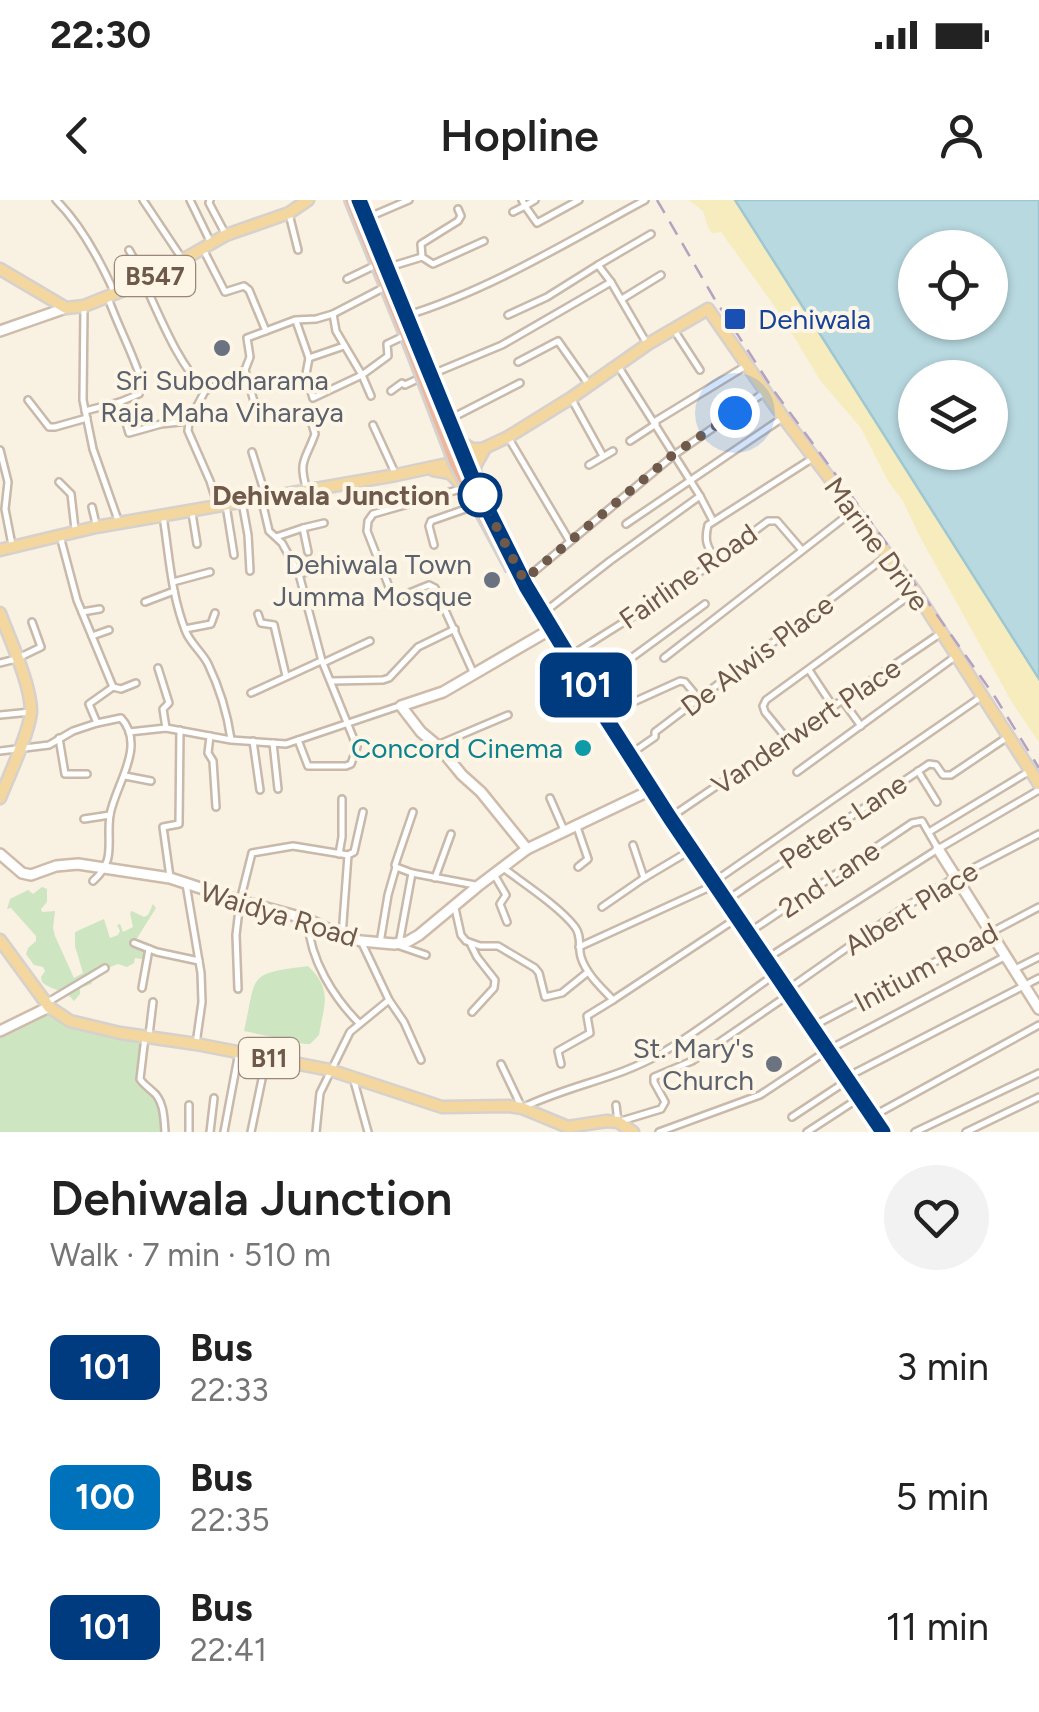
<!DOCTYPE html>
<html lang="en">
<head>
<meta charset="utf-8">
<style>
	body { margin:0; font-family:Figtree,sans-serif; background:#f2f2f2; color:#222; height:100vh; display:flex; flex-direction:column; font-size:38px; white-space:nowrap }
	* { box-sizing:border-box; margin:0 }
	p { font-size:32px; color:#767676 }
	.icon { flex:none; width:55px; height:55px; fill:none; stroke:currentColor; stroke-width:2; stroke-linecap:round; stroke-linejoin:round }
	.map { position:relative; height:932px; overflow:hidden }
	.drawer { display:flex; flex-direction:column; background:#fff; flex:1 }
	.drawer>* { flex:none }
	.badge { padding:0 20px; border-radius:15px; font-size:35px; line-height:65px }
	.tools { position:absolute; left:898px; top:30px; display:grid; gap:20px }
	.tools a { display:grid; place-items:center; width:110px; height:110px; border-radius:50%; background:#fff; box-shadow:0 2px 8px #0004; font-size:50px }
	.you { position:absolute; width:50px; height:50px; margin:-25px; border:8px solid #fff; border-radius:50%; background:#1a73e8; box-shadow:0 0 0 15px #1a73e833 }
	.map>.badge { position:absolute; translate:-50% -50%; box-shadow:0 0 0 5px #fff }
	.round { display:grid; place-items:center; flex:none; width:105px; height:105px; border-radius:52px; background:#f2f2f2 }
	.overview { display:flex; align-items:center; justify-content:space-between; height:170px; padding:0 50px }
	h1 { font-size:48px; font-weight:600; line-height:75px }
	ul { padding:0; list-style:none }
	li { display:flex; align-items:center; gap:30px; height:130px; padding:0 50px }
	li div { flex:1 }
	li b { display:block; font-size:38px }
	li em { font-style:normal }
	li .badge { min-width:110px; font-weight:700; text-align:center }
	.status { display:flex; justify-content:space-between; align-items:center; height:70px; padding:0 50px; background:#fff; direction:ltr }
	.status svg { height:28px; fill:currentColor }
	header { display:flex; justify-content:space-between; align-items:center; height:130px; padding:0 50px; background:#fff; font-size:45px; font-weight:600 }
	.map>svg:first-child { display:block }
</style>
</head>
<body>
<div class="status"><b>22:30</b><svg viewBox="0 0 49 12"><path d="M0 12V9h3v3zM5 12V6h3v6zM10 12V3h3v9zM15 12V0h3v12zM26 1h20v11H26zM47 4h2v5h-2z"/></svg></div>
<header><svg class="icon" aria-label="back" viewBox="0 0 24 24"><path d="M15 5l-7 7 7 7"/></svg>Hopline<svg class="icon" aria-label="person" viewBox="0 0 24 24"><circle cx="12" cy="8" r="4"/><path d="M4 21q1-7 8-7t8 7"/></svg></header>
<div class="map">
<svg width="1039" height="932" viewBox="0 0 1039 932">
	<rect width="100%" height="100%" fill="#f9f1e1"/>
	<g fill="#cee5c1">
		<path d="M42,687L47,689V702L41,709L42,712L55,711L53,728L55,736L74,778L83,773L75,746V732L104,719L110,738L118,735L120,731L117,725L120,724L123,732L133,727L130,713L132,711L144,717L148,715L153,704L156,708L134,743L149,749L147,760L135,758L134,763L127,767L118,764C107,768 96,773 91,784L80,788V794L74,801C65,789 52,791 42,782L41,777L45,771L43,767L34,765L26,754L28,748L36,741V736L11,708L7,709L10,699L28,690L33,694Z"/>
		<path d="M308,766C333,790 324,804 319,835L310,844H305L244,831C257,774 246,774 308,766Z"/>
		<path d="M49,807L59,815L145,837L140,879L159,898L165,932H0V831Z"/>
	</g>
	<path fill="#f6ecbe" d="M689,0H735L1039,479V542L1013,504L919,335L903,301L888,281L861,228L820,180L781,115L721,32L712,33L708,27L703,11Z"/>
	<path fill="#b8d9e0" stroke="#9fc7d1" stroke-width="2.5" fill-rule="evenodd" d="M735,0H1039V479ZM915,48H990V122H915ZM915,178H990V252H915Z"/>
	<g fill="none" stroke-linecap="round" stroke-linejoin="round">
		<g stroke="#c8b9aa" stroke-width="10">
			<g id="street">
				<path d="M56,0C82,26 100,60 115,94"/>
				<path d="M143,0L183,60"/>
				<path d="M190,0L210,41"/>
				<path d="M210,0L209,3L226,35"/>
				<path d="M535,0L525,6L537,23L579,0"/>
				<path d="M513,12L525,6L522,0"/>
				<path d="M289,14L298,50"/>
				<path d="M367,18L409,0"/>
				<path d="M203,49L225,92L244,86L249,90L266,131"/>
				<path d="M129,50L145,78"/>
				<path d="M422,57L421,44L458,21L461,16L458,9"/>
				<path d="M386,68L422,57L433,64L484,41"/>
				<path d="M347,79L376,65"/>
				<path d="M145,85C162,121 177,161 205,191L189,221L188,231L210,281L218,306"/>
				<path d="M108,98C117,123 129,146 138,171"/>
				<path d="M622,99L661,75"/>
				<path d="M84,107L83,200L93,249L118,320"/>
				<path d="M508,115L547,97L598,65"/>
				<path d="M405,116C490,90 567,42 645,0"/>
				<path d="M296,121L309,158L306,174L313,198L362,175L336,131L333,114"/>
				<path d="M674,130L700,170"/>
				<path d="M646,142L611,82L598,65L651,34"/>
				<path d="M309,158L344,146"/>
				<path d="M518,162L558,141L589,185"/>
				<path d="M618,166L700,296L713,321"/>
				<path d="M430,175L502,145L611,82"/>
				<path d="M205,191L245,170"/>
				<path d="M391,191L402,183L405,185L420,178"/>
				<path d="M371,196L362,175L388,156L387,144L404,136"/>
				<path d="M571,198L603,256"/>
				<path d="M28,200L49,227H55L87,218"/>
				<path d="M120,202L139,194"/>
				<path d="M85,211L120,202L129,233L161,224L189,221"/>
				<path d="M257,212L245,170L250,157L247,138L295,120L316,119L333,114L383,88"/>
				<path d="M448,220L520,183"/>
				<path d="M654,222L744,167"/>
				<path d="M373,225L396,275"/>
				<path d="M508,237L569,340"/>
				<path d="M630,241L656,224"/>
				<path d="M0,250L8,282L5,309L12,345"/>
				<path d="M252,252L266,297"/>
				<path d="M589,265L613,251"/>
				<path d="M59,282L71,294L75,329"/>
				<path d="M464,288L373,314L368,321L367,331L393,397L397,398L429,385L435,388L473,472"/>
				<path d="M307,291C298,259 305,262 315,234L312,224"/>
				<path d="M262,301L269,331L282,343L299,374L322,461L357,547L351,564L346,566H308L298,540"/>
				<path d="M242,302L248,335L250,371"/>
				<path d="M226,305L234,355"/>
				<path d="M92,307L96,324"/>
				<path d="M192,313L197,344"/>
				<path d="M163,316C169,354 171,395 186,432C191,444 202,452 208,464C220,489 227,512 231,539"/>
				<path d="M626,324L781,219"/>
				<path d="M303,328L324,323"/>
				<path d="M60,336L77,400L113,487L89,504L97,523"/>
				<path d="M276,337L303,328L308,352"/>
				<path d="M434,345L429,326L431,321L474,306"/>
				<path d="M716,359C707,347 704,341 708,325L813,258"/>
				<path d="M299,374L342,364"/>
				<path d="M524,380L674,255L765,192"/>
				<path d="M173,382L210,372"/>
				<path d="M145,402L174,391"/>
				<path d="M82,412L100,409"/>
				<path d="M258,414L261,423L274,425L286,476"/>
				<path d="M542,414L610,361L700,296"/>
				<path d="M185,429L211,424L215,413"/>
				<path d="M92,436L109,430"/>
				<path d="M570,456L681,386L768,321H777L801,349"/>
				<path d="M664,458L853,311"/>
				<path d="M0,463L16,459L41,447L32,422"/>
				<path d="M323,463L370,441"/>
				<path d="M158,468L169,503L163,509L166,528"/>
				<path d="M809,470L834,508"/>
				<path d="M332,481L383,480L389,478L418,447L455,429"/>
				<path d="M589,485L615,470L705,404"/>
				<path d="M113,487L121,489L136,483"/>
				<path d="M251,493L321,461"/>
				<path d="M843,501L861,526"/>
				<path d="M607,514L680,481L685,482L699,499"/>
				<path d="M0,515L31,512"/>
				<path d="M129,532L166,528L231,540L286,544L399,506"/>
				<path d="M210,536L208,553L213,561L216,607"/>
				<path d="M59,538L65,574H87"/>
				<path d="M787,539L765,512L763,506L766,500L913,393"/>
				<path d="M253,541L260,590"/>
				<path d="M273,543L278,589"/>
				<path d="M439,547L442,543L508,515"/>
				<path d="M0,551L49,545L73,531L97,523L121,518C147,546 115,585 110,615C106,642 117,660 93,681"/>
				<path d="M629,555L655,537V532L663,526L887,356"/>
				<path d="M918,571L937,602"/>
				<path d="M797,572L956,456"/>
				<path d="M125,576L151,581"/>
				<path d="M550,598L564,630"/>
				<path d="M671,617L941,433"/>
				<path d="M84,619L110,615"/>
				<path d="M577,627L588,659L578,667"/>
				<path d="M929,632L1028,572"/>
				<path d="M633,645L644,678"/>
				<path d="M339,654L342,637V599"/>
				<path d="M396,667L412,673L475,685"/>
				<path d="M502,667C523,683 560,707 575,727C582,736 578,747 581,757C586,774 602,788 613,800L731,722"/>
				<path d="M495,676L506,695L500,704L507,722"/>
				<path d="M170,677L163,627L179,624L180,530"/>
				<path d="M435,678L451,634"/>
				<path d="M715,681L981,497"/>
				<path d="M186,684L201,773L202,802L196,844"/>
				<path d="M727,700L929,564L936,565L943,575H951L1006,538"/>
				<path d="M602,707L644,678L686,653"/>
				<path d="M455,708L461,735L466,741L480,746H498L535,768L539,773L545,797L562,793L588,772"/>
				<path d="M308,722C310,759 333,797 359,823"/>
				<path d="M751,731L912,623L922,621L937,647"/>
				<path d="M342,736L348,655L354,652L363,612"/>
				<path d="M361,741L389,800L404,822L421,860"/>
				<path d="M134,743L157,752L199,761"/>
				<path d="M380,743L388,695L396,667L395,665L413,612"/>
				<path d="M399,744L412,673"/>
				<path d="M397,745L426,755"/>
				<path d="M471,745L477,757L495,780L494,788L472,812"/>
				<path d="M579,747L710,687"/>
				<path d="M766,759L938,649L1039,590"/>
				<path d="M1015,769L1039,757"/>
				<path d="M142,788L149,749"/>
				<path d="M238,789L236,735L240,701L252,653L293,646L348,655"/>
				<path d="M787,790L905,707L956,677L1039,634"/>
				<path d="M48,802L105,768"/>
				<path d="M815,825L1039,707"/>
				<path d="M149,835L153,802"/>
				<path d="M145,837L140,879C143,884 148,887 152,891C164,900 164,918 165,932"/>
				<path d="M501,864L522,908C566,886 617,879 660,854C698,832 734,803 770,778"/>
				<path d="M561,864L558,851L590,833L587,816L613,800"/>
				<path d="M849,876L1039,778"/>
				<path d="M354,881L368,932"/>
				<path d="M189,905V932"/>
				<path d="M616,905L618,922L661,909L665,902L654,882V877L692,861L784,798"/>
				<path d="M875,915L1039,825"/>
				<path d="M792,917L842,884"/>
				<path d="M210,932L214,898"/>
				<path d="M224,932L239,852"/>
				<path d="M251,932L266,860"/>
				<path d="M316,932L320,893L350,832L389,800"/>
				<path d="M659,932L760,895L828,850L1006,756"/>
				<path d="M807,932L853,902"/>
				<path d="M915,932L1039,873"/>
				<path d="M966,932L1039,897"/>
			</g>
		</g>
		<g stroke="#cebbaa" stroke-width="14">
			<g id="secondary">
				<path d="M0,131L66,108"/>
				<path d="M420,153L487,308"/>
				<path d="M527,649L481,592L462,575L439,547L421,532L401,506L443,492L546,432"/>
				<path d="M938,649L1039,809"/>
				<path d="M0,654L22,673L31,675L56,666L78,664L170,678L240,701L307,719L342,736L361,741L394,744L407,742L419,735L478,686L527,649L651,590"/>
				<path d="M0,831L49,807"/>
			</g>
		</g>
		<g stroke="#d6d1cd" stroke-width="15">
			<g id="primary">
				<path d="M0,69L66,108L84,106L144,82L226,35L289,13L308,0"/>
				<path d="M456,239L472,249H479"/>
				<path d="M433,270L450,273L462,285"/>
				<path d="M475,284V266L484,250"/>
				<path d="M0,350L96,327L396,275L452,263L508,237L571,198L648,144L708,109L783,217L915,391L1039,584"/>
				<path d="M0,413C10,440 30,482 31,510C31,529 8,578 0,598"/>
				<path d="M0,740L49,807L70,821L120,833L196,844L330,870L442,907L508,906L522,908L568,927L607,921L618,922L633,932"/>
			</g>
		</g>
		<g stroke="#d6d1cd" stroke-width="18">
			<g id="highway">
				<path d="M352,0L413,150"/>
				<path d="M515,368L603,515L670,618L882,932"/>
			</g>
		</g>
		<use href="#street" stroke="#fff" stroke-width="5"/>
		<use href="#secondary" stroke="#fff" stroke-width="9"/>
		<use href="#primary" stroke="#f3d79f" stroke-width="10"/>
		<use href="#highway" stroke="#eeb69d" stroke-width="12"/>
		<path stroke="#b4a2c0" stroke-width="2.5" stroke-dasharray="15 10" stroke-linecap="butt" d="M657,0L714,98L774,191L884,340L995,497L1039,568"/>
		<g stroke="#d6d1cd" stroke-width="18" stroke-linecap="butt">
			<path id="highway-bridge" d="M413,150L456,263L513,369"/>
		</g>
		<use href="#highway-bridge" stroke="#eeb69d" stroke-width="12"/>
	</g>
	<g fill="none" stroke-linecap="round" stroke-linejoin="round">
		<g stroke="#fff" stroke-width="22">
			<path id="line" d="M359,0L475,284L526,386L604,515L670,618L883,932"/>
		</g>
		<use href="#line" stroke="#003b80" stroke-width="15"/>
		<path stroke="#6e594b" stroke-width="10" stroke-dasharray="0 18" d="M480,295L524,380L674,254L735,213"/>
	</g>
	<rect fill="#1a4fb4" stroke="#fdf5e6" stroke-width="4" x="723" y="107" width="24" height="24" rx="5"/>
	<g fill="#6b7280" stroke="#fdf5e6" stroke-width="4">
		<circle cx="222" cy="148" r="10"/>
		<circle cx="492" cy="380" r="10"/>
		<circle cx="774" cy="864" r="10"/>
	</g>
	<circle fill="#fff" stroke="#003b80" stroke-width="5" cx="480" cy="295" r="20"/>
	<circle fill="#0f9aa8" stroke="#fdf5e6" stroke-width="4" cx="583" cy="548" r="10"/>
	<g text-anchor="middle" stroke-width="8" stroke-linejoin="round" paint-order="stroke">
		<g fill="#fdf5e6" stroke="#99887a" stroke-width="2.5">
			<rect x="115" y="56" width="80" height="40" rx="8"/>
			<rect x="239" y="838" width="60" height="40" rx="8"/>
		</g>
		<g font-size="25" font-weight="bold" fill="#6e594b">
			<text x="155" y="85">B547</text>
			<text x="269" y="867">B11</text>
		</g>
		<g font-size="28" fill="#164399" stroke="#fdf5e6" text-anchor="start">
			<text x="758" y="129">Dehiwala</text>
		</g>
		<g font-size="28" fill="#5b616d" stroke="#fdf5e6" text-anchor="end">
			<text x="222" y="190" text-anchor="middle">Sri Subodharama<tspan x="222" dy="32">Raja Maha Viharaya</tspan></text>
			<text x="472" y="374">Dehiwala Town<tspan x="472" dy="32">Jumma Mosque</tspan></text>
			<text x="754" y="858">St. Mary's<tspan x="754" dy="32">Church</tspan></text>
		</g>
		<g font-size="28" font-weight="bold" fill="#6e594b" stroke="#fdf5e6" text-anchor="end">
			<text x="450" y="305">Dehiwala Junction</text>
		</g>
		<g font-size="28" fill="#6e594b" stroke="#fdf5e6">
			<text transform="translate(877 344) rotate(54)" y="10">Marine Drive</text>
			<text transform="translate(688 376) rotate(-35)" y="10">Fairline Road</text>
			<text transform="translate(757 455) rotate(-37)" y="10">De Alwis Place</text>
			<text transform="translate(806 526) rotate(-34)" y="10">Vanderwert Place</text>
			<text transform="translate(843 621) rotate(-34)" y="10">Peters Lane</text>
			<text transform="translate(829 679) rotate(-34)" y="10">2nd Lane</text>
			<text transform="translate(911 708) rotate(-32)" y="10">Albert Place</text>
			<text transform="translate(279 714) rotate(17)" y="10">Waidya Road</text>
			<text transform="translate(926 767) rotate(-28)" y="10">Initium Road</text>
		</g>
		<g font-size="28" fill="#0d838f" stroke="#fdf5e6" text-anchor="end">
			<text x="563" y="558">Concord Cinema</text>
		</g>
	</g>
</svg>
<div class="tools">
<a><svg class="icon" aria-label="locate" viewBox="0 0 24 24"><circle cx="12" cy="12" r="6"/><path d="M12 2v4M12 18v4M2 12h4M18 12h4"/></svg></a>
<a><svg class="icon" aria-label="layers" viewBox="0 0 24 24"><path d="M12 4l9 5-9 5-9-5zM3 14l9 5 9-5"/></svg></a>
</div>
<div class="you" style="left:735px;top:213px"></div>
<b class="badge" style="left:586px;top:485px;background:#003b80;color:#fff">101</b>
</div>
<section class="drawer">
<div class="overview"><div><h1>Dehiwala Junction</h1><p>Walk · 7 min · 510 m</p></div><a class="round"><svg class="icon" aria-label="heart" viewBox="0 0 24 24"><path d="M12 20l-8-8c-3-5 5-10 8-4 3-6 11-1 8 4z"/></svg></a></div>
<ul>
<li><span class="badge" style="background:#003b80;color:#fff">101</span><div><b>Bus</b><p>22:33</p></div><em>3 min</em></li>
<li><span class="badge" style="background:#0072bc;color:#fff">100</span><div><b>Bus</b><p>22:35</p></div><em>5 min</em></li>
<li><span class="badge" style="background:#003b80;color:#fff">101</span><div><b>Bus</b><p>22:41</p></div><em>11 min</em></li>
</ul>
</section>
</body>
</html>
